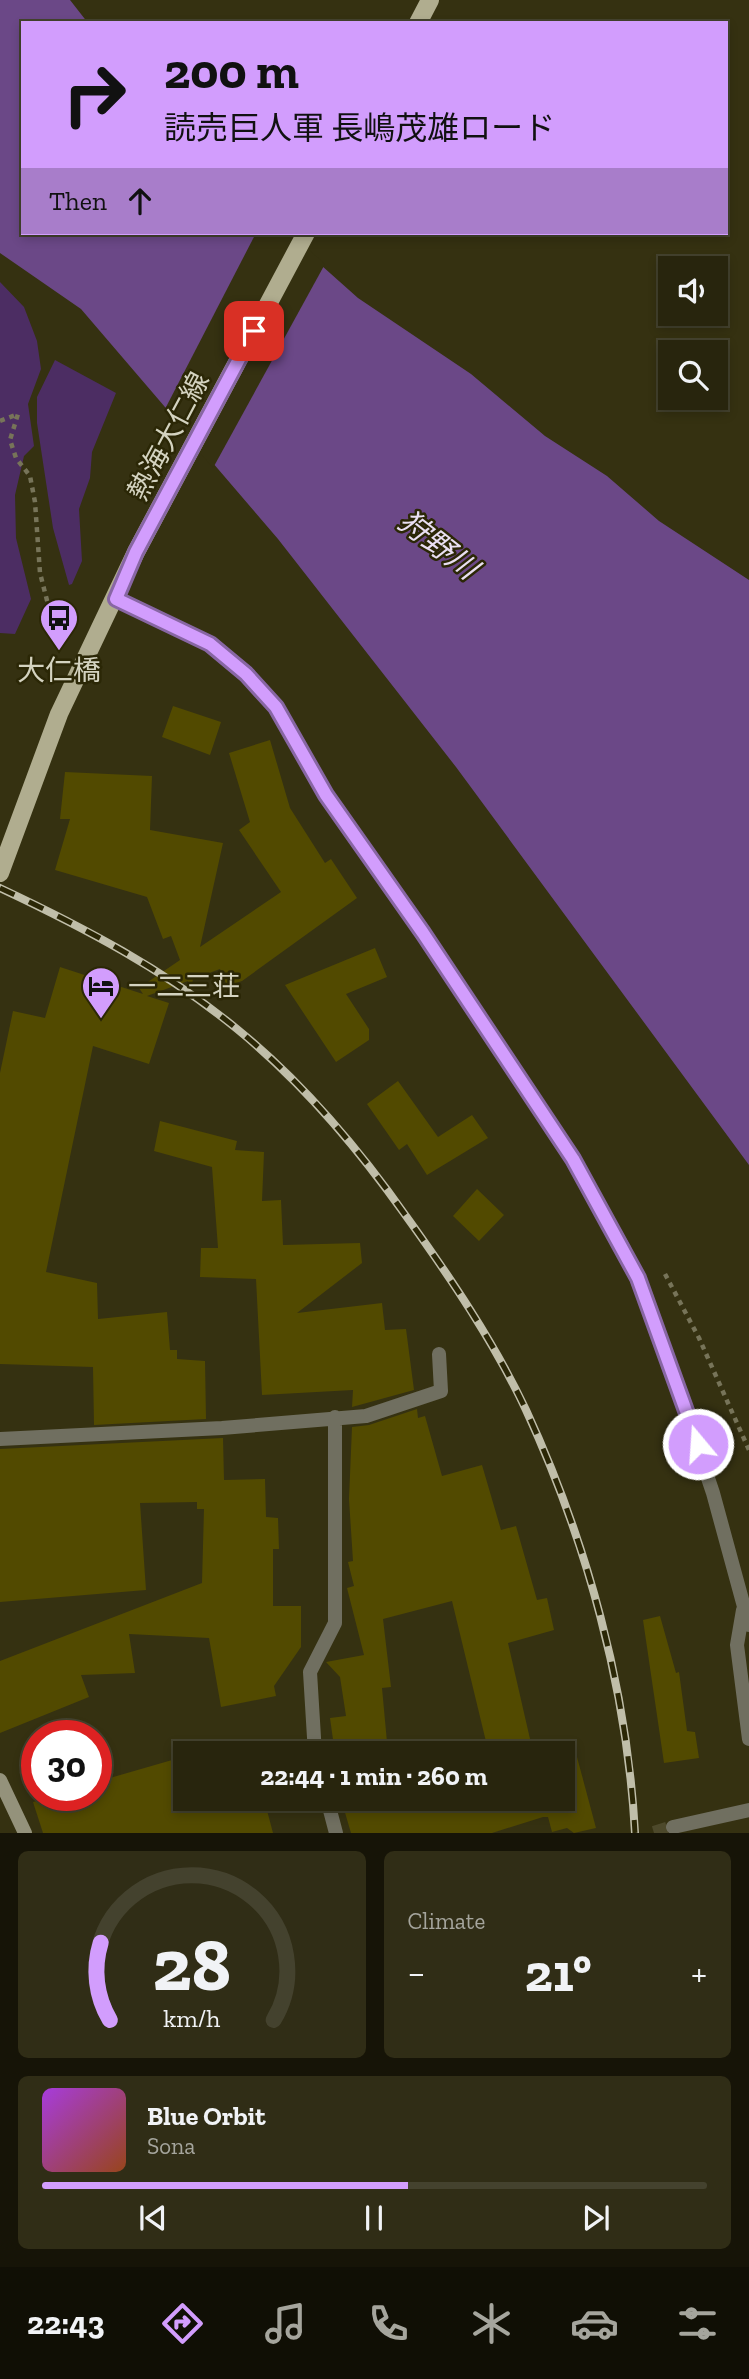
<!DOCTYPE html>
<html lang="en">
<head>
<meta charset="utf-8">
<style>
  :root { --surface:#28250d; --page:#302d16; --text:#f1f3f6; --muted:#a5a59d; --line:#44422e; --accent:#d29dfd }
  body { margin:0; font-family:"Zilla Slab","Noto Sans JP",serif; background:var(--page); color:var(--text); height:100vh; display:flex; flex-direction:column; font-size:26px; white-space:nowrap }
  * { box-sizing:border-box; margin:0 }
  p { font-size:23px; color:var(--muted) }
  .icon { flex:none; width:38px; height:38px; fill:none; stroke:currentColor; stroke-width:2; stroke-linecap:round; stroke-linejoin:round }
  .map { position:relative; height:1833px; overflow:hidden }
  .side { display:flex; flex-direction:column; gap:18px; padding:18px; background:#161407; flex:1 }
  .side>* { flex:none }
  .hud { position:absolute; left:21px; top:21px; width:707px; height:214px; border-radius:0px; box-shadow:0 4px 10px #0003,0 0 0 2px var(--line); background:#d29dfd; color:#111; overflow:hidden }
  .controls { position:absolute; left:658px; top:256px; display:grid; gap:14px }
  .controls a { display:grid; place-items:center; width:70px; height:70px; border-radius:0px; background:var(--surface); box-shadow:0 4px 10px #0003,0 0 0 2px var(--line); font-size:35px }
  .speed { position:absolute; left:21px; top:1720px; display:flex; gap:14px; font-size:35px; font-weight:700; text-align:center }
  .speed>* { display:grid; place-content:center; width:91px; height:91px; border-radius:50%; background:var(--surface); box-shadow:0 4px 10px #0003,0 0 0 2px var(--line); line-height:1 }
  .speed .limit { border:10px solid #d22; background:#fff; color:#111 }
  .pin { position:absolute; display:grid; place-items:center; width:60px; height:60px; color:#fff; margin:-30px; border-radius:14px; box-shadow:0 4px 10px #0006 }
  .me { position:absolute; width:77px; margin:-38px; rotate:342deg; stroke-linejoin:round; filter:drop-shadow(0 0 5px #0008) }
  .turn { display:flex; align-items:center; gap:24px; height:147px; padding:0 28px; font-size:32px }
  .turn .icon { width:91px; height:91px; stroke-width:2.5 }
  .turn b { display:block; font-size:49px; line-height:60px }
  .then { display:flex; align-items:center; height:66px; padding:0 28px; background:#0003; gap:14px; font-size:26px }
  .big { font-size:52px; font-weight:700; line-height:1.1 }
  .side .card { flex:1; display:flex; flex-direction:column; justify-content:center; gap:10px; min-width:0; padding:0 24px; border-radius:10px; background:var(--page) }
  .side .dial { align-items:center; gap:0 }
  .dial svg { height:182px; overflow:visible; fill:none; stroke:var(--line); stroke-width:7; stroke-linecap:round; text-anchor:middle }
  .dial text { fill:var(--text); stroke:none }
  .song { display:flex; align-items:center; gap:21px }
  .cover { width:84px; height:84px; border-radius:10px; background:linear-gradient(135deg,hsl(280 70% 55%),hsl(20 70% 35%)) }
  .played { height:7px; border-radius:4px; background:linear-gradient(90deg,var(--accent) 55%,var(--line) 55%) }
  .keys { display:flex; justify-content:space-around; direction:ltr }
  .heat { display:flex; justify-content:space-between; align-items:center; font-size:38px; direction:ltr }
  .side .tiles { flex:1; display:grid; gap:18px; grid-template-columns:1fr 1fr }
  .card:last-child { grid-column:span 2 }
  .trip { position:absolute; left:173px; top:1741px; width:402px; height:70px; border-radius:0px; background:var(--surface); box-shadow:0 4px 10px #0003,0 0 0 2px var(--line); font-weight:700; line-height:70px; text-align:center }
  .tab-bar { display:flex; height:112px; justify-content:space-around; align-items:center; background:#100f05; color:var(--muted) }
  .tab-bar .icon { width:49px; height:49px }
  .tab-bar .current { color:var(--accent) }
  .tab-bar b { font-size:32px; color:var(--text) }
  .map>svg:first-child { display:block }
</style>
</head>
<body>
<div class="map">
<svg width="749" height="1833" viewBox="0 0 749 1833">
  <rect width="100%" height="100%" fill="#353111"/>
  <!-- green -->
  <path fill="#4c2d63" d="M0,282L24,307L37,341L41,369L28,404L34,446L24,456L15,495L16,538L31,599L15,634L0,633Z
    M55,360L116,393L92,452L90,478L79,509L82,561L72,584L69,585L53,528L37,423V397Z"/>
  <!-- water -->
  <path fill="#6b4887" d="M0,0H70L88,23H23V233H285L358,298L471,374L545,436L607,476L659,521L749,580V1165L456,767L278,539L81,309L0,253Z"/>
  <!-- pier -->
  <path fill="#353111" d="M256,233H290L325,264L213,468L164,411Z"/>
  <!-- building -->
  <path fill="#524a00" d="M173,706L221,722L210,755L162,737Z
    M270,740L290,808L325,863L331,859L357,898L242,981L227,986L220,969L193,979L191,990L188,981L147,996L169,1003L149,1064L93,1046L46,1272L97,1283L98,1319L167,1312L170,1350H177V1359L205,1361L206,1419L94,1425L93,1367L0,1364V1073L13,1011L45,1018L60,967L143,994L139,988L180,960L171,936L163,939L147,897L55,870L70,819H60L65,772L152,776L150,830L223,843L200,947L281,892L239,830L250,822L229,753Z
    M375,948L387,977L346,994L369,1029V1040L336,1062L285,985Z
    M398,1081L438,1137L472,1115L488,1138L427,1175L407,1144L399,1150L367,1104Z
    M160,1121L237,1141L235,1150L264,1152L262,1201L281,1200L283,1245L360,1243L362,1263L297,1313L382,1303L385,1330L406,1329L414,1390L352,1407L353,1390L262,1395L256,1279L200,1277L201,1248H218L212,1167L154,1151Z
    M477,1189L504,1215L479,1241L453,1216Z
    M417,1409L418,1418L425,1416L442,1476L482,1465L501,1530L516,1526L537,1600L547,1598L554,1630L508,1643L533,1752L573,1742L596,1828L574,1833L567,1828L552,1832L548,1817H543L492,1833H351L341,1799H564V1754H489L452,1601L383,1619L391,1687L382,1688L388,1753L422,1747L423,1754H335L330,1718L346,1716L340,1677L326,1662L364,1655L347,1588L354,1586L348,1562L353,1561L349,1499L352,1427L369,1425Z
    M223,1438L224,1480L265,1479L266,1517L278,1518L279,1549H273V1606H301V1647L274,1686L276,1696L221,1707L209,1638L129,1634L135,1673L81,1675L89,1697L0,1733V1661L202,1583L204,1509H197V1502L140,1503L146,1590L0,1602V1449Z
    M660,1616L676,1673L679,1672L687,1731L695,1732L699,1758L664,1763L643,1620Z
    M186,1756V1799H264L273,1833H43L33,1802L54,1796H96V1782Z"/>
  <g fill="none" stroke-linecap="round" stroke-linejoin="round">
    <!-- street-tunnel -->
    <path stroke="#4d492b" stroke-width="14" stroke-dasharray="14 7" stroke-linecap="butt" d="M654,1833L673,1827"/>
    <!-- path -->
    <path stroke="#777459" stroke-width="4.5" stroke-dasharray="5 5" stroke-linecap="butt" d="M0,421L18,414L10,440L16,458L30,476L35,502L40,573L52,620
      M665,1274L699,1338L749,1450"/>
    <!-- street -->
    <path stroke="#706f60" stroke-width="14" d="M116,599L210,644L245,674L276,707L326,795L423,933L573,1159L624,1249L657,1327L713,1493L749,1625
      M0,1439L222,1428L366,1416L441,1391L439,1354
      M743,1610L737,1645L749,1739
      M315,1754L310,1672L335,1623V1417
      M327,1799L336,1833
      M673,1827L749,1810"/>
    <!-- secondary -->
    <path stroke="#94927b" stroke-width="14" d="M0,1780L25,1833"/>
    <!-- primary -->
    <path stroke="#b0ad8f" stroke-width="18" d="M418,23L430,0
      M0,873L59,714L136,552L306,233"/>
    <defs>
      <path id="rail" d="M0,888C83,927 165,970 237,1029C302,1082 358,1148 406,1216C450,1277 494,1342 526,1410C587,1542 627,1688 635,1833"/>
    </defs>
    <!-- rail casing -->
    <use href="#rail" stroke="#c0bea9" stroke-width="8"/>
    <!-- rail -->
    <use href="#rail" stroke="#2b2706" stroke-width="5" stroke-dasharray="16" stroke-linecap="butt"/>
  </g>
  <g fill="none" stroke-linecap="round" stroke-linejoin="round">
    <defs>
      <path id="route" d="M254,331L136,552L116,599L210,644L246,674L276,707L326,795L423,933L573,1159L638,1278L698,1444"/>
    </defs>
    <!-- route casing -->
    <use href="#route" stroke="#8866a4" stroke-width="18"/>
    <!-- route -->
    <use href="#route" stroke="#d29dfd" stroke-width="12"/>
  </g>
  <!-- icons -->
  <defs>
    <symbol id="bus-pin" viewBox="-11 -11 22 30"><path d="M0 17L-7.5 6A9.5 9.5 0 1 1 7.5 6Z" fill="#d29dfd" stroke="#2b2706"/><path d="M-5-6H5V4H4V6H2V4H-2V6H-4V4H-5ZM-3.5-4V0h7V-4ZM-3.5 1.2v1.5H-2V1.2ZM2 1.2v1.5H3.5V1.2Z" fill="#111"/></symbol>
    <symbol id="hotel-pin" viewBox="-11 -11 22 30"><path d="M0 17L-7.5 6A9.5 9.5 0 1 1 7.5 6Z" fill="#d29dfd" stroke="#2b2706"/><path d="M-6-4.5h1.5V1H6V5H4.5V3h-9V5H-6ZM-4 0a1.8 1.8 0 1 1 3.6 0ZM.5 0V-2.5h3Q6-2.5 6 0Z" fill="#111"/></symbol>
  </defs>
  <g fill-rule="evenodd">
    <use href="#bus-pin" x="37" y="596" width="44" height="60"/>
    <use href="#hotel-pin" x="79" y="964" width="44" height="60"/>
  </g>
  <g text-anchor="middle" stroke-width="5" stroke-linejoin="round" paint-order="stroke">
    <!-- street labels -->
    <g font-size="28" fill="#d4d3c0" stroke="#2b2706">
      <text transform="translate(168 436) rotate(-62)" y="10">熱海大仁線</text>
    </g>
    <!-- poi labels -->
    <g font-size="28" fill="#d4d3c0" stroke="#2b2706">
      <text x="59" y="680">大仁橋</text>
      <text x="128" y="996" text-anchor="start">一二三荘</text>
    </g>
    <!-- water labels -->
    <g font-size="30" font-style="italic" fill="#e9dff2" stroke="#2b2706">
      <text transform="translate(438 545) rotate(38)" y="10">狩野川</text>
    </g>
  </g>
</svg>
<div class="controls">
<a><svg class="icon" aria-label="sound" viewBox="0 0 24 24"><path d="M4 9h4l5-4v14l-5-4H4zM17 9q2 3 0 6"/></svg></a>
<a><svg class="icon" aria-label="search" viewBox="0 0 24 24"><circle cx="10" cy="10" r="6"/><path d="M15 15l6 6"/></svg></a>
</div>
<div class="speed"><div class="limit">30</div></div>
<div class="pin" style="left:254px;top:331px;background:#d93025"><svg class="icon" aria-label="arrive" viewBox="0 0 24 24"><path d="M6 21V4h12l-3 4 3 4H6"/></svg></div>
<svg class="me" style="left:698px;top:1444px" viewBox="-20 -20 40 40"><circle r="17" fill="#d29dfd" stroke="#fff" stroke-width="3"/><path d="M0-11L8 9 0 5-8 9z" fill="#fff"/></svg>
<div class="trip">22:44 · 1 min · 260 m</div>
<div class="hud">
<div class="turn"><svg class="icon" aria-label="right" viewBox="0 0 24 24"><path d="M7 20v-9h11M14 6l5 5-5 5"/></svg><div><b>200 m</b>読売巨人軍 長嶋茂雄ロード</div></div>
<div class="then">Then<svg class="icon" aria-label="ahead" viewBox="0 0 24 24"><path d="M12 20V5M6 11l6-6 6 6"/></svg></div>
</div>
</div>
<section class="side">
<div class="tiles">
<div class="card dial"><svg viewBox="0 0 100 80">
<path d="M14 69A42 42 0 1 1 86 69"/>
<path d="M14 69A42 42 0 0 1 10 35" stroke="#d29dfd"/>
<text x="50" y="56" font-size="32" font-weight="700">28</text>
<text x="50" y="72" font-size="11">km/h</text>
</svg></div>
<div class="card"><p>Climate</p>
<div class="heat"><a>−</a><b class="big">21°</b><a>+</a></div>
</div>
<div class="card">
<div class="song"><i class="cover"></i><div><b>Blue Orbit</b><p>Sona</p></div></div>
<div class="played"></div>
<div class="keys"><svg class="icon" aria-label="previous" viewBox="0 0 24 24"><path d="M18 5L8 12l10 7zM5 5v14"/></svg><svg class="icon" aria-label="pause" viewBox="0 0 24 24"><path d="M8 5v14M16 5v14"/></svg><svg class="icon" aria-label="next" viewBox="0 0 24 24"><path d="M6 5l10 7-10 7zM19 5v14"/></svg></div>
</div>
</div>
</section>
<nav class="tab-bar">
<b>22:43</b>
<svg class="icon current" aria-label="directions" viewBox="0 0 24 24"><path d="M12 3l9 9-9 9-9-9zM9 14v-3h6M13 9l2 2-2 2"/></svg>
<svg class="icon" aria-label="music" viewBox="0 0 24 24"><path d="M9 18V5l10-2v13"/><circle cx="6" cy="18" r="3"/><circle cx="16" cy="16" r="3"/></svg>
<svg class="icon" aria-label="phone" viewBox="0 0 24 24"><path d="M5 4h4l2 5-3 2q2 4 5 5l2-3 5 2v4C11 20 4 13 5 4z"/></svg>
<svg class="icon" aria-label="climate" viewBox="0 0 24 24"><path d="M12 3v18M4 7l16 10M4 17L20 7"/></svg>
<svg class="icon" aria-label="car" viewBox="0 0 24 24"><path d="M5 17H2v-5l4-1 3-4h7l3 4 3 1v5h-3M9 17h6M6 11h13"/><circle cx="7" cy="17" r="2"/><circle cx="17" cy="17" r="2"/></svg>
<svg class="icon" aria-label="filters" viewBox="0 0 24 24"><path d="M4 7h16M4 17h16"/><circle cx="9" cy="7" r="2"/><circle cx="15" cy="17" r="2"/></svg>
</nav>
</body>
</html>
